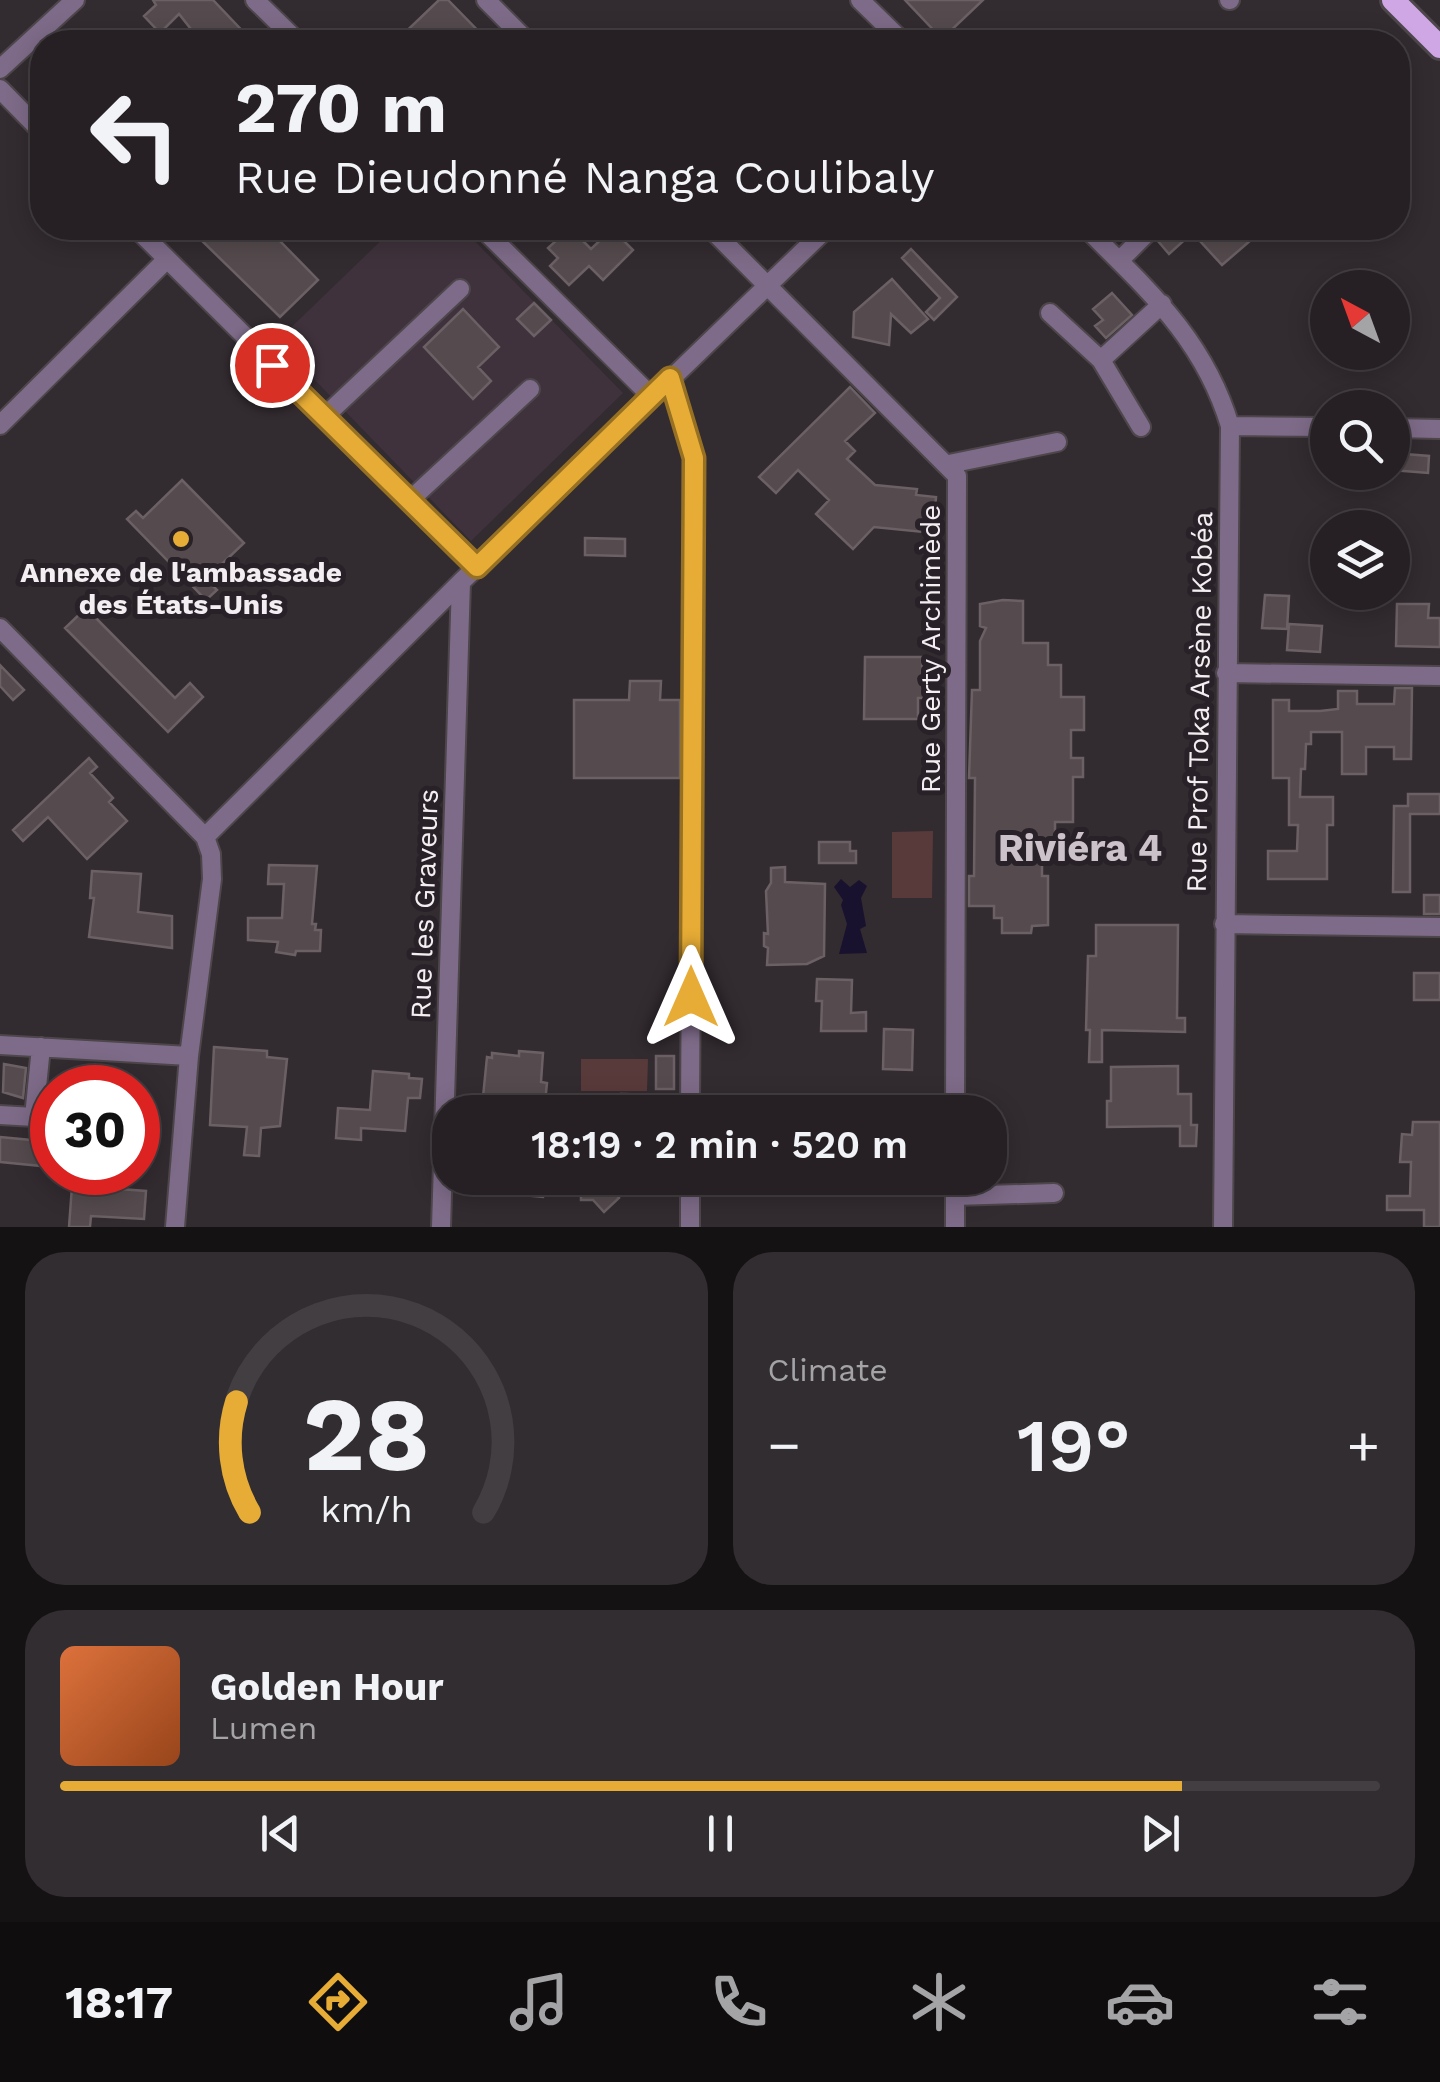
<!DOCTYPE html>
<html lang="en">
<head>
<meta charset="utf-8">
<style>
  :root { --surface:#262024; --page:#322d31; --text:#f1f3f6; --muted:#a4a3a6; --line:#423e41; --accent:#e7ac36 }
  body { margin:0; font-family:"Work Sans",sans-serif; background:var(--page); color:var(--text); height:100vh; display:flex; flex-direction:column; font-size:38px; white-space:nowrap }
  * { box-sizing:border-box; margin:0 }
  p { font-size:32px; color:var(--muted) }
  .icon { flex:none; width:55px; height:55px; fill:none; stroke:currentColor; stroke-width:2; stroke-linecap:round; stroke-linejoin:round }
  .map { position:relative; height:1227px; overflow:hidden }
  .details { display:flex; flex-direction:column; gap:25px; padding:25px; background:#151214; flex:1 }
  .details>* { flex:none }
  .top-card { position:absolute; left:30px; top:30px; width:1380px; height:210px; border-radius:40px; box-shadow:0 5px 25px #0003,0 0 0 2px var(--line); background:#262024; color:var(--text); overflow:hidden }
  .needle { width:65px; rotate:319deg }
  .buttons { position:absolute; left:1310px; top:270px; display:grid; gap:20px }
  .buttons a { display:grid; place-items:center; width:100px; height:100px; border-radius:50%; background:var(--surface); box-shadow:0 5px 25px #0003,0 0 0 2px var(--line); font-size:50px }
  .speed { position:absolute; left:30px; top:1065px; display:flex; gap:20px; font-size:50px; font-weight:700; text-align:center }
  .speed>* { display:grid; place-content:center; width:130px; height:130px; border-radius:50%; background:var(--surface); box-shadow:0 5px 25px #0003,0 0 0 2px var(--line); line-height:1 }
  .speed .limit { border:15px solid #d22; background:#fff; color:#111 }
  .pin { position:absolute; display:grid; place-items:center; width:85px; height:85px; color:#fff; margin:-42px; border:5px solid #fff; border-radius:50%; box-shadow:0 2px 10px #0007 }
  .me { position:absolute; width:110px; margin:-55px; rotate:0deg; stroke-linejoin:round; filter:drop-shadow(0 0 8px #0008) }
  .turn { display:flex; align-items:center; gap:35px; height:210px; padding:0 40px; font-size:45px }
  .turn .icon { width:130px; height:130px; stroke-width:2.5 }
  .turn b { display:block; font-size:70px; line-height:85px }
  .big { font-size:75px; font-weight:600; line-height:1.1 }
  .details .card { flex:1; display:flex; flex-direction:column; justify-content:center; gap:15px; min-width:0; padding:0 35px; border-radius:40px; background:var(--page) }
  .details .dial { align-items:center; gap:0 }
  .dial svg { height:260px; overflow:visible; fill:none; stroke:var(--line); stroke-width:7; stroke-linecap:round; text-anchor:middle }
  .dial text { fill:var(--text); stroke:none }
  .song { display:flex; align-items:center; gap:30px }
  .cover { width:120px; height:120px; border-radius:15px; background:linear-gradient(135deg,hsl(20 70% 55%),hsl(20 70% 35%)) }
  .played { height:10px; border-radius:5px; background:linear-gradient(90deg,var(--accent) 85%,var(--line) 85%) }
  .keys { display:flex; justify-content:space-around; direction:ltr }
  .heat { display:flex; justify-content:space-between; align-items:center; font-size:55px; direction:ltr }
  .details .tiles { flex:1; display:grid; gap:25px; grid-template-columns:1fr 1fr }
  .card:last-child { grid-column:span 2 }
  .trip { position:absolute; left:432px; top:1095px; width:575px; height:100px; border-radius:40px; background:var(--surface); box-shadow:0 5px 25px #0003,0 0 0 2px var(--line); font-weight:600; line-height:100px; text-align:center }
  .tab-bar { display:flex; height:160px; justify-content:space-around; align-items:center; background:#0f0d0e; color:var(--muted) }
  .tab-bar .icon { width:70px; height:70px }
  .tab-bar .active { color:var(--accent) }
  .tab-bar b { font-size:45px; color:var(--text) }
  .map>svg:first-child { display:block }
</style>
</head>
<body>
<div class="map">
<svg width="1440" height="1227" viewBox="0 0 1440 1227">
  <rect width="100%" height="100%" fill="#322b30"/>
  <!-- built -->
  <path fill="#3f323c" d="M394,228H462L623,393L471,541L277,341Z"/>
  <!-- green -->
  <path fill="#593a3b" d="M933,831L932,898H892V832Z
    M581,1059H648L647,1091H581Z"/>
  <!-- water -->
  <path fill="#19122e" d="M841,879L850,887L859,880L867,886L861,898L866,926L860,929L867,953L839,954L847,924L841,905L843,900L834,887Z"/>
  <!-- building -->
  <path fill="#554b4e" stroke="#6b6165" stroke-width="2.5" d="M153,0H213L253,42H185L194,33L179,14L160,33L144,16L156,5Z
    M439,0H448L489,42H395Z
    M905,0H983L942,39Z
    M203,228H293L280,241L318,280L280,317L196,235Z
    M570,228L591,249L612,229L633,250L603,280L589,266L569,285L550,266L558,258L548,248Z
    M1171,228H1182L1189,236L1169,254L1157,240Z
    M1188,228H1265L1222,265Z
    M911,249L957,297L934,320L926,312L940,298L902,258Z
    M892,279L928,319L911,333L891,314L889,345L853,337L854,312Z
    M1112,293L1132,315L1106,338L1095,326L1103,320L1093,309Z
    M534,303L551,320L534,336L517,319Z
    M463,309L499,347L478,367L491,381L473,399L424,347Z
    M850,387L875,413L845,441L855,451L847,459L875,485L917,489L916,495L936,497L933,533L874,527L853,549L816,514L829,500L798,470L776,493L759,477Z
    M1392,453L1429,456L1428,473L1392,470Z
    M182,480L244,543L206,579L217,590L206,600L127,519L136,511L143,518Z
    M585,538L625,539V556L585,555Z
    M1265,595L1289,596L1287,629L1262,628Z
    M1003,600L1023,601V643H1048V665H1061V697H1084V730H1071V758H1083V777H1073V822H1055V847H1042V876H1048V925L1032,926L1031,933H1002V918H994V906H969V876H974L975,778H969L972,690H980V641L986,628L980,626V604Z
    M1397,604H1429L1428,618H1440V647L1396,646Z
    M86,608L175,698L190,683L203,697L168,732L65,628Z
    M1289,624L1322,626L1320,652L1287,650Z
    M865,657H922V686H926L925,698H918V719H864Z
    M0,665L24,690L13,700L0,686Z
    M630,681H661L660,700H680V778H574V700H629Z
    M1395,688H1412L1411,759H1394V747H1366V774H1342V732H1311V744H1306L1305,769H1301L1300,797H1333V825H1327V879H1268V851H1297L1298,825H1289V778H1273V700H1289V711H1320L1338,709V691H1357V704H1394Z
    M89,758L97,767L90,773L113,798L109,802L127,821L87,859L48,817L23,841L13,830Z
    M1408,794H1440V814H1410V892H1393L1394,806H1408Z
    M819,842H850V851H856V863H819Z
    M269,865L317,866L312,924H316L315,930H321L320,951H296L295,955L276,952L278,942L248,940V918H282L284,884H268Z
    M785,867V882L825,884L824,956L807,964L767,965L768,948L764,946V933L768,934L766,891L771,883V868Z
    M92,871L141,874L138,912L172,916V948L89,937L94,898H90Z
    M1424,895H1440V914H1424Z
    M1096,925H1178L1177,1018H1185V1032L1102,1030V1062H1089L1090,1030H1086L1088,956H1096Z
    M1414,973H1440V1000H1414Z
    M817,979L852,980L851,1013L866,1012V1031H821L822,1001H816Z
    M884,1029L913,1030L912,1070L883,1069Z
    M214,1047L267,1051V1057L287,1059L280,1126L261,1128L259,1156L244,1155L247,1127L210,1125Z
    M519,1051L543,1053L541,1082L547,1083L544,1112H515V1105L495,1103V1098L483,1097L487,1057L492,1058V1053L519,1056Z
    M656,1056H674V1089H656Z
    M4,1064L26,1068L23,1098L3,1092Z
    M1178,1066V1094H1191V1125H1197L1196,1146H1180V1126L1107,1127V1101H1111V1067Z
    M373,1071L409,1074V1078L422,1079L420,1098H408L405,1131L361,1128V1140L336,1138L338,1108L370,1110Z
    M621,1094L665,1095L664,1110L621,1112Z
    M1413,1122H1440V1227H1424V1210H1387V1196H1410L1411,1162H1400L1402,1134L1412,1135Z
    M0,1137L52,1142V1167L0,1162Z
    M481,1178H545L543,1197L480,1191Z
    M581,1178H614V1192L619,1198L604,1212L593,1200H581Z
    M104,1183L121,1184L120,1189L146,1191L144,1219L91,1216L90,1227H69L72,1186L104,1188Z"/>
  <g fill="none" stroke-linecap="round" stroke-linejoin="round">
    <defs>
      <path id="minor" d="M255,0L298,42
        M486,0L528,42
        M860,0L903,42
        M1229,0H1230
        M0,69L75,0
        M0,89L42,132
        M136,228L477,567
        M482,228L652,397
        M710,228L957,476L955,1112
        M1086,228C1148,290 1204,339 1230,426L1223,1227
        M1119,261L1152,228
        M1050,313L1101,360L1141,427
        M1101,360L1162,304
        M670,378L694,458L690,1112
        M324,417L460,289
        M0,425L167,259
        M1230,426L1328,427
        M1392,428L1440,429
        M949,464L1057,442
        M409,501L530,389
        M0,628L205,837L211,854L212,879L189,1056L175,1227
        M1226,673L1440,676
        M205,837L461,582L827,228
        M1224,924L1440,927
        M0,1045L189,1056
        M0,1115L34,1117L41,1047
        M955,1196L1054,1193
        M441,1227L461,582
        M690,1227V1178
        M955,1227V1178"/>
      <path id="major" d="M1393,0L1440,47"/>
    </defs>
    <!-- minor casing -->
    <use href="#minor" stroke="#4d464b" stroke-width="22"/>
    <!-- major casing -->
    <use href="#major" stroke="#4d464b" stroke-width="28"/>
    <!-- minor -->
    <use href="#minor" stroke="#7e6b89" stroke-width="18"/>
    <!-- major -->
    <use href="#major" stroke="#cfa7e5" stroke-width="22"/>
  </g>
  <g fill="none" stroke-linecap="round" stroke-linejoin="round">
    <defs>
      <path id="route" d="M272,365L477,567L670,378L694,458L691,997"/>
    </defs>
    <!-- route casing -->
    <use href="#route" stroke="#967023" stroke-width="25"/>
    <!-- route -->
    <use href="#route" stroke="#e7ac36" stroke-width="18"/>
  </g>
  <!-- markers -->
  <circle fill="#e7ac36" stroke="#282127" stroke-width="4" cx="181" cy="539" r="10"/>
  <g text-anchor="middle" stroke-width="10" stroke-linejoin="round" paint-order="stroke">
    <!-- poi labels -->
    <g font-size="28" font-weight="bold" fill="#f3eef1" stroke="#282127">
      <text x="181" y="582">Annexe de l'ambassade<tspan x="181" dy="32">des États-Unis</tspan></text>
    </g>
    <!-- street labels -->
    <g font-size="28" fill="#f3eef1" stroke="#282127">
      <text transform="translate(930 649) rotate(-90)" y="10">Rue Gerty Archimède</text>
      <text transform="translate(1199 702) rotate(-89)" y="10">Rue Prof Toka Arsène Kobéa</text>
      <text transform="translate(424 904) rotate(-88)" y="10">Rue les Graveurs</text>
    </g>
    <!-- district labels -->
    <g font-size="38" font-weight="bold" fill="#ccc2c9" stroke="#282127">
      <text x="1080" y="861">Riviéra 4</text>
    </g>
  </g>
</svg>
<div class="buttons">
<a><svg class="needle" viewBox="-14 -14 28 28"><path d="M0-13l5 13h-10z" fill="#e53935"/><path d="M0 13l5-13h-10z" fill="#a4a3a6"/></svg></a>
<a><svg class="icon" aria-label="search" viewBox="0 0 24 24"><circle cx="10" cy="10" r="6"/><path d="M15 15l6 6"/></svg></a>
<a><svg class="icon" aria-label="layers" viewBox="0 0 24 24"><path d="M12 4l9 5-9 5-9-5zM3 14l9 5 9-5"/></svg></a>
</div>
<div class="speed"><div class="limit">30</div></div>
<div class="pin" style="left:272px;top:365px;background:#d93025"><svg class="icon" aria-label="arrive" viewBox="0 0 24 24"><path d="M6 21V4h12l-3 4 3 4H6"/></svg></div>
<svg class="me" style="left:691px;top:997px" viewBox="-20 -20 40 40"><path d="M0-17L14 15 0 8-14 15z" fill="#e7ac36" stroke="#fff" stroke-width="4"/></svg>
<div class="trip">18:19 · 2 min · 520 m</div>
<div class="top-card">
<div class="turn"><svg class="icon" aria-label="left" viewBox="0 0 24 24"><path d="M17 20v-9H6M10 6l-5 5 5 5"/></svg><div><b>270 m</b>Rue Dieudonné Nanga Coulibaly</div></div>
</div>
</div>
<section class="details">
<div class="tiles">
<div class="card dial"><svg viewBox="0 0 100 80">
<path d="M14 69A42 42 0 1 1 86 69"/>
<path d="M14 69A42 42 0 0 1 10 35" stroke="#e7ac36"/>
<text x="50" y="56" font-size="32" font-weight="700">28</text>
<text x="50" y="72" font-size="11">km/h</text>
</svg></div>
<div class="card"><p>Climate</p>
<div class="heat"><a>−</a><b class="big">19°</b><a>+</a></div>
</div>
<div class="card">
<div class="song"><i class="cover"></i><div><b>Golden Hour</b><p>Lumen</p></div></div>
<div class="played"></div>
<div class="keys"><svg class="icon" aria-label="previous" viewBox="0 0 24 24"><path d="M18 5L8 12l10 7zM5 5v14"/></svg><svg class="icon" aria-label="pause" viewBox="0 0 24 24"><path d="M8 5v14M16 5v14"/></svg><svg class="icon" aria-label="next" viewBox="0 0 24 24"><path d="M6 5l10 7-10 7zM19 5v14"/></svg></div>
</div>
</div>
</section>
<nav class="tab-bar">
<b>18:17</b>
<svg class="icon active" aria-label="directions" viewBox="0 0 24 24"><path d="M12 3l9 9-9 9-9-9zM9 14v-3h6M13 9l2 2-2 2"/></svg>
<svg class="icon" aria-label="music" viewBox="0 0 24 24"><path d="M9 18V5l10-2v13"/><circle cx="6" cy="18" r="3"/><circle cx="16" cy="16" r="3"/></svg>
<svg class="icon" aria-label="phone" viewBox="0 0 24 24"><path d="M5 4h4l2 5-3 2q2 4 5 5l2-3 5 2v4C11 20 4 13 5 4z"/></svg>
<svg class="icon" aria-label="climate" viewBox="0 0 24 24"><path d="M12 3v18M4 7l16 10M4 17L20 7"/></svg>
<svg class="icon" aria-label="car" viewBox="0 0 24 24"><path d="M5 17H2v-5l4-1 3-4h7l3 4 3 1v5h-3M9 17h6M6 11h13"/><circle cx="7" cy="17" r="2"/><circle cx="17" cy="17" r="2"/></svg>
<svg class="icon" aria-label="filters" viewBox="0 0 24 24"><path d="M4 7h16M4 17h16"/><circle cx="9" cy="7" r="2"/><circle cx="15" cy="17" r="2"/></svg>
</nav>
</body>
</html>
